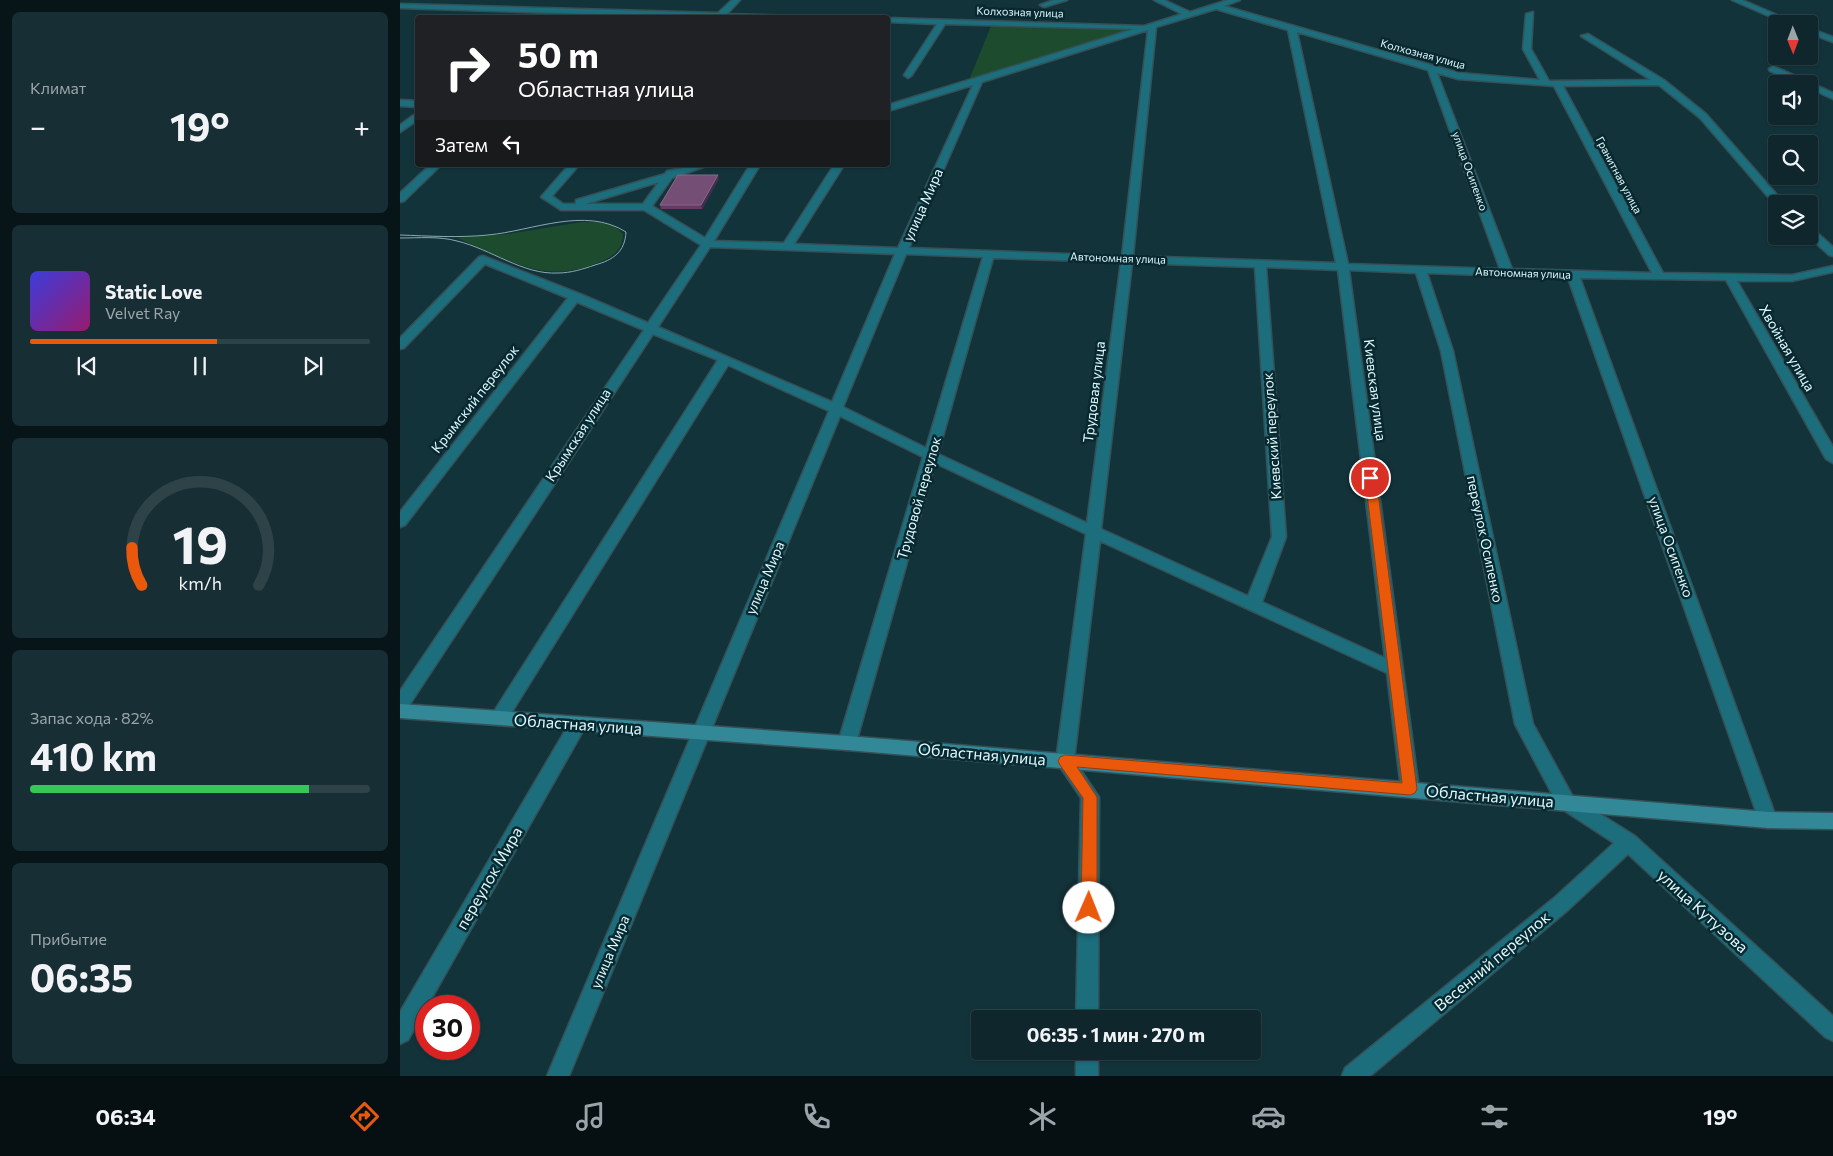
<!DOCTYPE html>
<html lang="ru">
<head>
<meta charset="utf-8">
<style>
  :root { --surface:#0e262c; --page:#172e34; --text:#f1f3f6; --muted:#9ba5a9; --line:#2e4348; --accent:#ea580c }
  body { margin:0; font-family:Commissioner,sans-serif; background:var(--page); color:var(--text); height:100vh; display:flex; flex-direction:column; font-size:19px; white-space:nowrap }
  * { box-sizing:border-box; margin:0 }
  p { font-size:16px; color:var(--muted) }
  .icon { flex:none; width:28px; height:28px; fill:none; stroke:currentColor; stroke-width:2; stroke-linecap:round; stroke-linejoin:round }
  .map { position:relative; flex:1; overflow:hidden }
  .drawer { display:flex; flex-direction:column; gap:12px; padding:12px; background:#081518; width:400px }
  .drawer>* { flex:none }
  .hud { position:absolute; left:15px; top:15px; width:475px; height:152px; border-radius:5px; box-shadow:0 1px 4px #0004,0 0 0 1px var(--line); background:#202124; color:#fff; overflow:hidden }
  .needle { width:32px; rotate:179deg }
  .tools { position:absolute; left:1368px; top:15px; display:grid; gap:10px }
  .tools a { display:grid; place-items:center; width:50px; height:50px; border-radius:5px; background:var(--surface); box-shadow:0 1px 4px #0004,0 0 0 1px var(--line); font-size:25px }
  .speed { position:absolute; left:15px; top:995px; display:flex; gap:10px; font-size:25px; font-weight:700; text-align:center }
  .speed>* { display:grid; place-content:center; width:65px; height:65px; border-radius:50%; background:var(--surface); box-shadow:0 1px 4px #0004,0 0 0 1px var(--line); line-height:1 }
  .speed .limit { border:8px solid #d22; background:#fff; color:#111 }
  .pin { position:absolute; display:grid; place-items:center; width:42px; height:42px; color:#fff; margin:-21px; border:2px solid #fff; border-radius:50%; box-shadow:0 1px 5px #0007 }
  .me { position:absolute; width:55px; margin:-28px; rotate:1deg; stroke-linejoin:round; filter:drop-shadow(0 0 4px #0008) }
  .turn { display:flex; align-items:center; gap:18px; height:105px; padding:0 20px; font-size:22px }
  .turn .icon { width:65px; height:65px; stroke-width:2.5 }
  .turn b { display:block; font-size:35px; line-height:42px }
  .then { display:flex; align-items:center; height:48px; padding:0 20px; background:#0003; gap:10px; font-size:19px }
  .big { font-size:38px; font-weight:700; line-height:1.1 }
  .drawer .widget { flex:1; display:flex; flex-direction:column; justify-content:center; gap:8px; min-width:0; padding:0 18px; border-radius:8px; background:var(--page) }
  .drawer .dial { align-items:center; gap:0 }
  .dial svg { height:130px; overflow:visible; fill:none; stroke:var(--line); stroke-width:7; stroke-linecap:round; text-anchor:middle }
  .dial text { fill:var(--text); stroke:none }
  .song { display:flex; align-items:center; gap:15px }
  .cover { width:60px; height:60px; border-radius:8px; background:linear-gradient(135deg,hsl(240 70% 55%),hsl(320 70% 35%)) }
  .played { height:5px; border-radius:2px; background:linear-gradient(90deg,var(--accent) 55%,var(--line) 55%) }
  .keys { display:flex; justify-content:space-around; direction:ltr }
  .heat { display:flex; justify-content:space-between; align-items:center; font-size:28px; direction:ltr }
  .charge { height:8px; border-radius:4px; background:linear-gradient(90deg,#34c759 82%,var(--line) 0) }
  .trip { position:absolute; left:571px; top:1010px; width:290px; height:50px; border-radius:5px; background:var(--surface); box-shadow:0 1px 4px #0004,0 0 0 1px var(--line); font-weight:700; line-height:50px; text-align:center }
  .menu { display:flex; height:80px; justify-content:space-around; align-items:center; background:#060f12; color:var(--muted) }
  .menu .icon { width:35px; height:35px }
  .menu .selected { color:var(--accent) }
  .menu b { font-size:22px; color:var(--text) }
  main { display:flex; flex:1; min-height:0 }
  .map>svg:first-child { display:block }
</style>
</head>
<body>
<main>
<section class="drawer">
<div class="widget"><p>Климат</p>
<div class="heat"><a>−</a><b class="big">19°</b><a>+</a></div>
</div>
<div class="widget">
<div class="song"><i class="cover"></i><div><b>Static Love</b><p>Velvet Ray</p></div></div>
<div class="played"></div>
<div class="keys"><svg class="icon" aria-label="previous" viewBox="0 0 24 24"><path d="M18 5L8 12l10 7zM5 5v14"/></svg><svg class="icon" aria-label="pause" viewBox="0 0 24 24"><path d="M8 5v14M16 5v14"/></svg><svg class="icon" aria-label="next" viewBox="0 0 24 24"><path d="M6 5l10 7-10 7zM19 5v14"/></svg></div>
</div>
<div class="widget dial"><svg viewBox="0 0 100 80">
<path d="M14 69A42 42 0 1 1 86 69"/>
<path d="M14 69A42 42 0 0 1 8 46" stroke="#ea580c"/>
<text x="50" y="56" font-size="32" font-weight="700">19</text>
<text x="50" y="72" font-size="11">km/h</text>
</svg></div>
<div class="widget"><p>Запас хода · 82%</p><b class="big">410 km</b><div class="charge"></div></div>
<div class="widget"><p>Прибытие</p><b class="big">06:35</b></div>
</section>
<div class="map">
<svg width="1433" height="1076" viewBox="0 0 1433 1076">
  <rect width="100%" height="100%" fill="#13333a"/>
  <!-- green -->
  <path fill="#1c4c2d" d="M591,26L731,29L569,80Z
    M182,222C197,222 212,221 223,234C223,249 213,257 200,262C143,286 110,260 57,238L108,234Z"/>
  <g fill="none" stroke-linecap="round" stroke-linejoin="round">
    <defs>
      <path id="street" d="M332,0H340L327,14L399,16L402,18H306L0,8V4L318,13Z
        M654,0H667L644,7L640,5Z
        M754,0H764L790,12L828,0H840L824,6L1059,73L1140,80L1123,49L1126,14L1133,12L1131,49L1149,81L1251,80L1181,36L1188,34L1264,80L1306,114L1385,204H1376V206L1300,118L1259,85L1163,86L1263,273L1392,275L1433,266V272L1392,281H1337L1433,447V463L1426,459L1326,280L1180,278L1377,820L1375,826L1368,828L1361,826L1359,820L1168,278L1027,273L1053,351L1133,724L1173,797L1235,836L1433,1016V1041L1425,1037L1228,854L1168,910L970,1076H942L945,1068L1154,898L1214,843L1159,807L1115,724L1041,351L1016,273L949,270L1019,789L1017,794L1010,797L1003,794L1001,789L987,673L700,541L674,760L699,797L698,1019H676L681,798L656,761L686,534L535,463L456,743L453,748L447,750L441,748L438,743L523,457L440,416L169,1076H147L429,411L328,365L105,723L99,725L93,723L90,718L93,713L318,360L253,334L6,710L0,712V691L244,330L177,302L5,525L0,527V512L168,298L85,264L4,348L0,349V338L79,257L83,256L180,294L248,323L301,245L244,210H161L141,197L169,165H179L152,196L163,204H176V200L265,174L267,171C280,169 294,165 309,165L272,178L252,206L305,238L350,165H360L314,241L384,243L434,165H444L394,244L498,248L573,85L488,111V105L734,29L545,24L512,75L508,78L504,75L537,24L488,22V18L744,26L782,14ZM816,9L888,30L936,263L733,256L756,27ZM748,30L722,256L509,248L582,82ZM897,32L1028,70L1100,269L948,264ZM1037,73L1058,79L1154,86L1252,273L1112,269ZM259,182L243,204H185ZM310,247L495,254L432,402L258,327ZM506,254L583,257L526,448L443,407ZM593,258L721,262L687,523L538,454ZM732,263L855,267L872,537L848,596L701,529ZM866,267L938,270L985,658L862,602L886,537Z
        M1332,0H1342L1398,24H1387Z
        M1409,28L1433,37V42L1409,33Z
        M1373,66L1433,93V99L1409,88V84H1398L1370,71L1369,69Z
        M0,100L18,101V107L0,106Z
        M18,112V120L0,132V125Z
        M30,165H41L4,201L0,202V193Z
        M1409,228L1413,229L1433,247V256L1429,255L1408,236Z
        M178,717L184,719L187,724L184,729L8,1040L0,1044V1012L172,719Z
        M676,1051H698V1076H676Z"/>
      <path id="secondary" d="M0,704L447,736L1368,812L1433,813V829L1368,828L447,750L0,718Z"/>
    </defs>
    <!-- street casing -->
    <use href="#street" stroke="#355056" stroke-width="3"/>
    <!-- secondary casing -->
    <use href="#secondary" stroke="#355056" stroke-width="3"/>
    <!-- street -->
    <use href="#street" fill="#1c6e7d" fill-rule="evenodd"/>
    <!-- secondary -->
    <use href="#secondary" fill="#338898" fill-rule="evenodd"/>
    <!-- tram -->
    <path stroke="#8aa7ae" stroke-width="1" d="M0,235C29,236 59,238 88,235C132,231 185,206 226,232C225,252 213,260 195,265C183,269 171,273 158,273C123,275 91,249 57,241C39,236 19,238 0,238"/>
  </g>
  <!-- wall -->
  <path fill="#683964" d="M319,179L302,209H261L260,205Z"/>
  <!-- shaded-wall -->
  <path fill="#412e4c" d="M318,175L319,179L302,209L301,205Z"/>
  <!-- building -->
  <path fill="#744e74" stroke="#85688a" d="M278,175H318L301,205H260Z"/>
  <!-- route -->
  <path fill="#ea580c" stroke="#983908" d="M970,475L976,478L1017,789L1015,793L1010,795L677,767L697,797V908L694,913L689,915L683,913L681,908L683,798L660,765L658,761L660,757L665,755L1002,783L965,478Z"/>
  <g text-anchor="middle" stroke-width="5" stroke-linejoin="round" paint-order="stroke">
    <!-- far-street labels -->
    <g font-size="11" fill="#ddf8fe" stroke="#08292f">
      <text transform="translate(620 12) rotate(2)" y="4">Колхозная улица</text>
      <text transform="translate(1023 54) rotate(15)" y="4">Колхозная улица</text>
      <text transform="translate(1070 171) rotate(70)" y="4">улица Осипенко</text>
      <text transform="translate(1219 175) rotate(62)" y="4">Гранитная улица</text>
      <text transform="translate(718 258) rotate(2)" y="4">Автономная улица</text>
      <text transform="translate(1123 273) rotate(2)" y="4">Автономная улица</text>
    </g>
    <!-- street labels -->
    <g font-size="14" fill="#ddf8fe" stroke="#08292f">
      <text transform="translate(523 205) rotate(-66)" y="5">улица Мира</text>
      <text transform="translate(1387 348) rotate(60)" y="5">Хвойная улица</text>
      <text transform="translate(975 390) rotate(83)" y="5">Киевская улица</text>
      <text transform="translate(694 392) rotate(-83)" y="5">Трудовая улица</text>
      <text transform="translate(75 399) rotate(-52)" y="5">Крымский переулок</text>
      <text transform="translate(178 435) rotate(-57)" y="5">Крымская улица</text>
      <text transform="translate(872 436) rotate(-94)" y="5">Киевский переулок</text>
      <text transform="translate(519 498) rotate(-74)" y="5">Трудовой переулок</text>
      <text transform="translate(1085 539) rotate(78)" y="5">переулок Осипенко</text>
      <text transform="translate(1271 547) rotate(70)" y="5">улица Осипенко</text>
      <text transform="translate(365 578) rotate(-67)" y="5">улица Мира</text>
      <text transform="translate(210 952) rotate(-67)" y="5">улица Мира</text>
    </g>
    <!-- near-street labels -->
    <g font-size="16" fill="#ddf8fe" stroke="#08292f">
      <text transform="translate(178 724) rotate(4)" y="6">Областная улица</text>
      <text transform="translate(582 754) rotate(5)" y="6">Областная улица</text>
      <text transform="translate(1090 796) rotate(5)" y="6">Областная улица</text>
      <text transform="translate(89 878) rotate(-60)" y="6">переулок Мира</text>
      <text transform="translate(1303 911) rotate(42)" y="6">улица Кутузова</text>
      <text transform="translate(1092 961) rotate(-40)" y="6">Весенний переулок</text>
    </g>
  </g>
</svg>
<div class="tools">
<a><svg class="needle" viewBox="-14 -14 28 28"><path d="M0-13l5 13h-10z" fill="#e53935"/><path d="M0 13l5-13h-10z" fill="#9ba5a9"/></svg></a>
<a><svg class="icon" aria-label="sound" viewBox="0 0 24 24"><path d="M4 9h4l5-4v14l-5-4H4zM17 9q2 3 0 6"/></svg></a>
<a><svg class="icon" aria-label="search" viewBox="0 0 24 24"><circle cx="10" cy="10" r="6"/><path d="M15 15l6 6"/></svg></a>
<a><svg class="icon" aria-label="layers" viewBox="0 0 24 24"><path d="M12 4l9 5-9 5-9-5zM3 14l9 5 9-5"/></svg></a>
</div>
<div class="speed"><div class="limit">30</div></div>
<div class="pin" style="left:970px;top:478px;background:#d93025"><svg class="icon" aria-label="arrive" viewBox="0 0 24 24"><path d="M6 21V4h12l-3 4 3 4H6"/></svg></div>
<svg class="me" style="left:689px;top:908px" viewBox="-20 -20 40 40"><circle r="19" fill="#fff"/><path d="M0-13L10 11 0 6-10 11z" fill="#ea580c"/></svg>
<div class="trip">06:35 · 1 мин · 270 m</div>
<div class="hud">
<div class="turn"><svg class="icon" aria-label="right" viewBox="0 0 24 24"><path d="M7 20v-9h11M14 6l5 5-5 5"/></svg><div><b>50 m</b>Областная улица</div></div>
<div class="then">Затем<svg class="icon" aria-label="left" viewBox="0 0 24 24"><path d="M17 20v-9H6M10 6l-5 5 5 5"/></svg></div>
</div>
</div>
</main>
<nav class="menu">
<b>06:34</b>
<svg class="icon selected" aria-label="directions" viewBox="0 0 24 24"><path d="M12 3l9 9-9 9-9-9zM9 14v-3h6M13 9l2 2-2 2"/></svg>
<svg class="icon" aria-label="music" viewBox="0 0 24 24"><path d="M9 18V5l10-2v13"/><circle cx="6" cy="18" r="3"/><circle cx="16" cy="16" r="3"/></svg>
<svg class="icon" aria-label="phone" viewBox="0 0 24 24"><path d="M5 4h4l2 5-3 2q2 4 5 5l2-3 5 2v4C11 20 4 13 5 4z"/></svg>
<svg class="icon" aria-label="climate" viewBox="0 0 24 24"><path d="M12 3v18M4 7l16 10M4 17L20 7"/></svg>
<svg class="icon" aria-label="car" viewBox="0 0 24 24"><path d="M5 17H2v-5l4-1 3-4h7l3 4 3 1v5h-3M9 17h6M6 11h13"/><circle cx="7" cy="17" r="2"/><circle cx="17" cy="17" r="2"/></svg>
<svg class="icon" aria-label="filters" viewBox="0 0 24 24"><path d="M4 7h16M4 17h16"/><circle cx="9" cy="7" r="2"/><circle cx="15" cy="17" r="2"/></svg>
<b>19°</b>
</nav>
</body>
</html>
